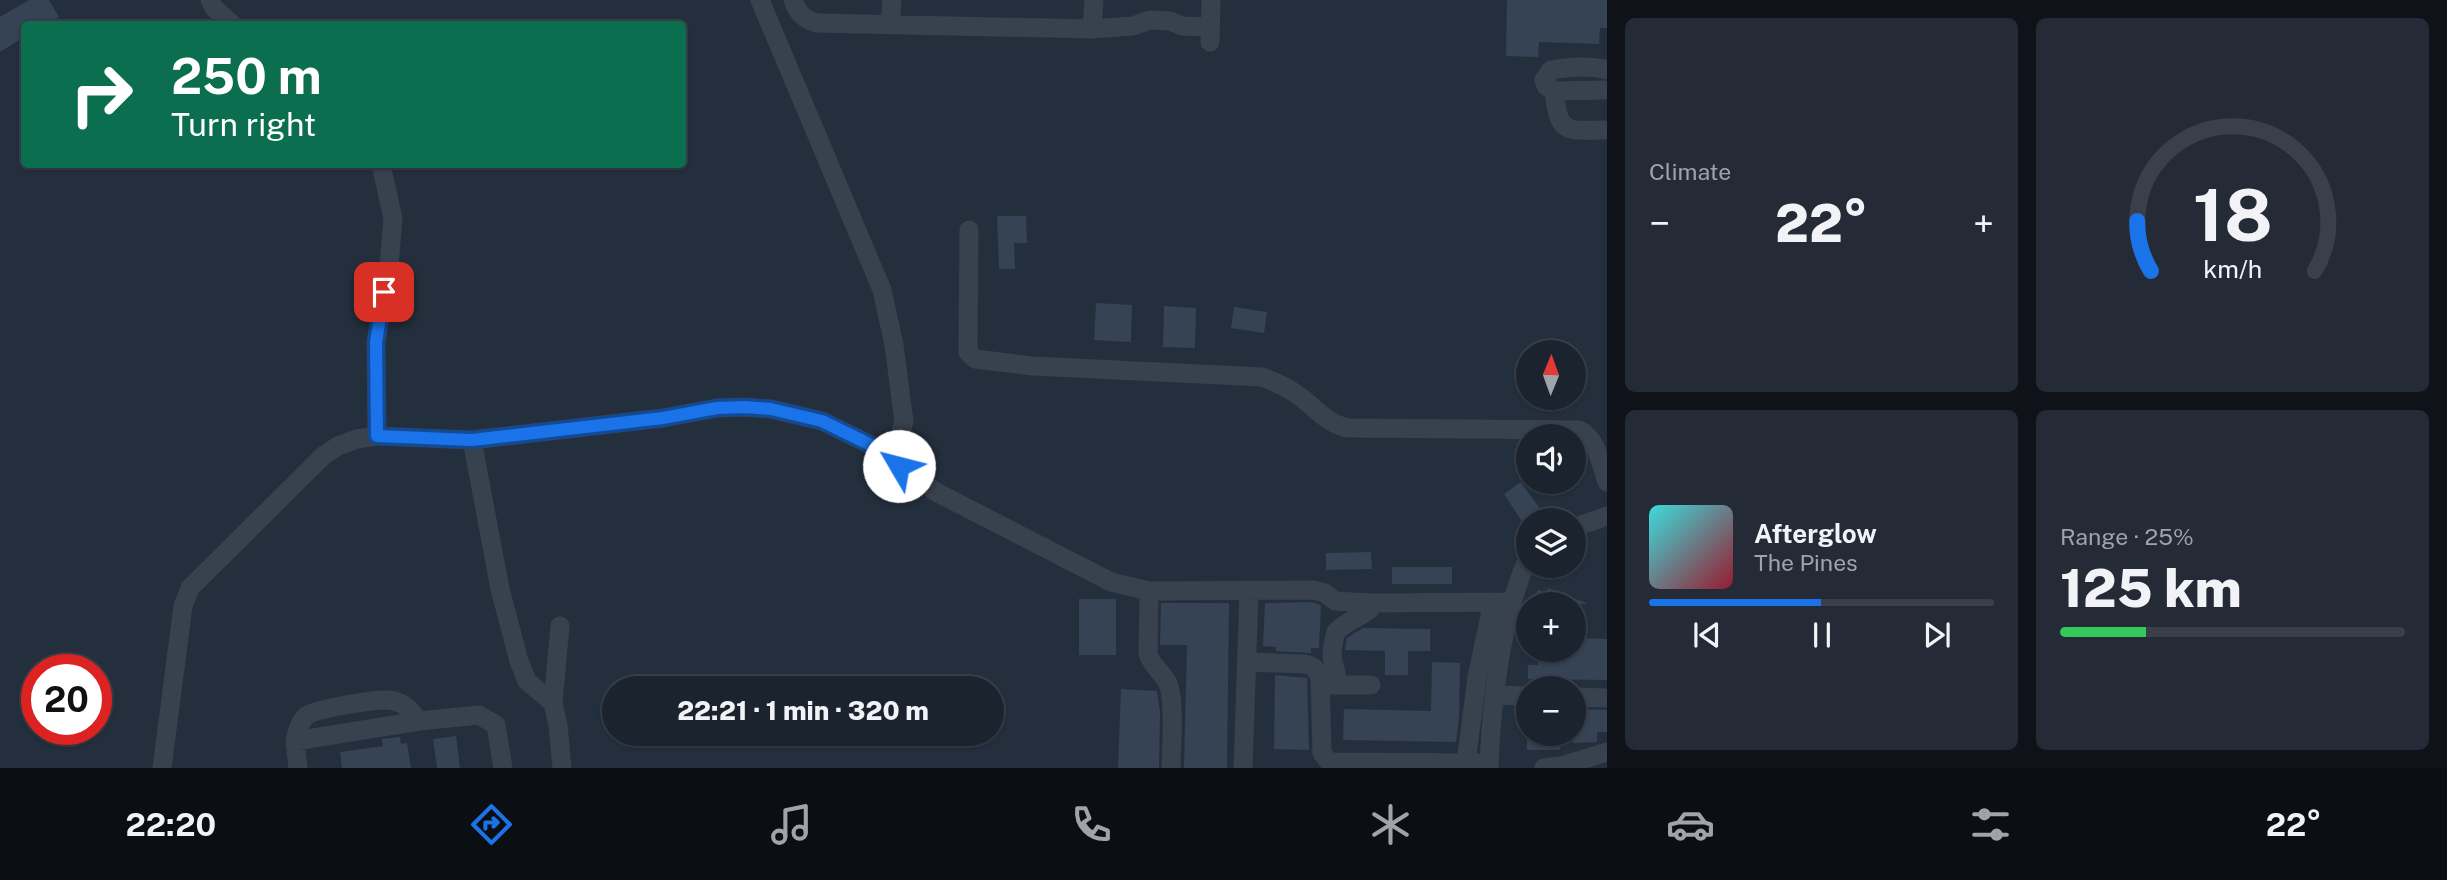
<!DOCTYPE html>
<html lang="en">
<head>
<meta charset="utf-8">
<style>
  :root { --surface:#1b232e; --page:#242b36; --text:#f1f3f6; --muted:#a0a4aa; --line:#39404a; --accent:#1a73e8 }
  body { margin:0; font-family:"Public Sans",sans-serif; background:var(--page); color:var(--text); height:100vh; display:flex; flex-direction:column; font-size:26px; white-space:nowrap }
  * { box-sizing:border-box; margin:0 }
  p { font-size:23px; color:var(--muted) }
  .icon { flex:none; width:38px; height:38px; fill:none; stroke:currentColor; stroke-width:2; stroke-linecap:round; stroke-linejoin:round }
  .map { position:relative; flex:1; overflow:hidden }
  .side { display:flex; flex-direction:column; gap:18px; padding:18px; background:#0f1319; width:840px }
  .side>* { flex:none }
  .hud { position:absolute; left:21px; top:21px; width:665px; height:147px; border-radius:7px; box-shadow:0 2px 5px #0004,0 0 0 2px var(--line); background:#0b6e4f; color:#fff; overflow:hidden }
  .needle { width:46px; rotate:1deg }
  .controls { position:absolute; left:1516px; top:340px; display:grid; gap:14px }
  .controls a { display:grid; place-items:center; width:70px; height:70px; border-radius:50%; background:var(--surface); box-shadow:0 2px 5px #0004,0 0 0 2px var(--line); font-size:35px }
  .speed { position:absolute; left:21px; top:654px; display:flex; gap:14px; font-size:35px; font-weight:700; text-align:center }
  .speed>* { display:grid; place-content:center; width:91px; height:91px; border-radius:50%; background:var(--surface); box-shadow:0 2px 5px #0004,0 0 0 2px var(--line); line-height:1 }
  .speed .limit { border:10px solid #d22; background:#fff; color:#111 }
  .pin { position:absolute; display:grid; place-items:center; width:60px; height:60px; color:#fff; margin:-30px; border-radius:14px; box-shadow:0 4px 10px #0006 }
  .me { position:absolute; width:77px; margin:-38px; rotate:307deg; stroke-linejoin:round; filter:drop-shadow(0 0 5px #0008) }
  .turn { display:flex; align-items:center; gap:24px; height:147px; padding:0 35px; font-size:32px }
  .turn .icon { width:91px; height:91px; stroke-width:2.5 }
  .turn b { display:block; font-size:49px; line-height:60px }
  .big { font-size:52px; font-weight:800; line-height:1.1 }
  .side .tile { flex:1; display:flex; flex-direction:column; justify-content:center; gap:10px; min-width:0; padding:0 24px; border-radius:10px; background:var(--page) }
  .side .dial { align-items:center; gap:0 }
  .dial svg { height:182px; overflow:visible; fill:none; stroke:var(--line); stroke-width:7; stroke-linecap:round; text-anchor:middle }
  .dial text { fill:var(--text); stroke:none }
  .song { display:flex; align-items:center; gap:21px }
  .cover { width:84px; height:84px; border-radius:10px; background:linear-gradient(135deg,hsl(180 70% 55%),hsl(350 70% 35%)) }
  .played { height:7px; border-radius:4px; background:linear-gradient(90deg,var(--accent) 50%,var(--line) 50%) }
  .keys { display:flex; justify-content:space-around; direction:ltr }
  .heat { display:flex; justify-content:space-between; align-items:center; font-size:38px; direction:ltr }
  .charge { height:10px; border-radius:5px; background:linear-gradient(90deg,#34c759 25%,var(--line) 0) }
  .side .tiles { flex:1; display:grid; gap:18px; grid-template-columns:repeat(2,1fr) }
  .trip { position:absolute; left:602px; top:676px; width:402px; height:70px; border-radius:35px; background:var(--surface); box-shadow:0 2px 5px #0004,0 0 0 2px var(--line); font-weight:800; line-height:70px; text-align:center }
  .dock { display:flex; height:112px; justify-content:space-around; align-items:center; background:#0b0e12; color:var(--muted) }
  .dock .icon { width:49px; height:49px }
  .dock .on { color:var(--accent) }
  .dock b { font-size:32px; color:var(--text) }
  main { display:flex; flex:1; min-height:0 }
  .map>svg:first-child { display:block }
</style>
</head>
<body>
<main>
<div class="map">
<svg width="1607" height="768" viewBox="0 0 1607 768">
  <rect width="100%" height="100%" fill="#242f3e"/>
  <!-- building -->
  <path fill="#364354" d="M29,0H49L59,17L47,24H24V37L0,52V17Z
    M1507,0H1607V28H1600L1599,44L1539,42L1538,57L1506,56Z
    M997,216H1026L1027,243H1014L1015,269H999Z
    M1096,303L1132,305L1131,342L1094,340Z
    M1164,306L1196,308L1195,348L1163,347Z
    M1234,307L1267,312L1264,333L1231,328Z
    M1521,482L1545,516L1539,520H1521L1504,494Z
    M1371,552L1372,569L1326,570V553Z
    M1392,567H1452V584H1392Z
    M1548,588L1586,603V604H1542L1533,601L1538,590L1546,593Z
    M1079,599H1116V655H1079Z
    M1312,602L1321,605L1319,648H1311V653L1276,651V647L1263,646L1265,603Z
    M1161,603H1229L1227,768H1184L1187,645H1160Z
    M1363,628L1430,629V651H1408V675H1385V651L1345,650L1347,638Z
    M1573,638L1607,639V680L1528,679V665H1538V649H1573Z
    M1432,662L1460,663L1459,718L1456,742L1343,740L1344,709L1431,711Z
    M1275,675L1307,678L1309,750L1274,749Z
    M1121,689L1157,691L1160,712L1159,768H1118Z
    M1573,709L1607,710V732H1597V742L1573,743Z
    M1527,733H1560V750H1527Z
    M456,736L460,768H437L433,739Z
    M400,737L401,744L407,743L411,768H342L340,752L383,746L382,739Z"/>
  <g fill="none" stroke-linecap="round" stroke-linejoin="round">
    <!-- minor -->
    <path stroke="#38414e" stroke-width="19" d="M210,0L214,8L232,24
      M760,0L882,290L894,345L904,422L900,435L899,466
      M793,0C798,13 803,19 817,23L1092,29L1133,26L1150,20L1170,21L1182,26L1210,27
      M890,25L892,0
      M1092,29L1094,0
      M1210,42L1211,0
      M1607,70C1589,65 1569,67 1551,70L1544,80L1546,86L1554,91L1607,90
      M1554,91C1559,136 1566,130 1607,130
      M969,230L968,342V352L975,359L1033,366L1262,377C1276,382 1290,389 1302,398C1317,410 1328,424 1348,428L1579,430C1597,438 1601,465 1607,482
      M377,436L376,342L389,266L393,219L381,164
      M472,440L500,589L519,661L527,681L553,703L558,725L562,768
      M1573,528L1607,516
      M1149,591L1148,654C1152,666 1162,672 1167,682C1176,698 1171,749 1171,768
      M1509,611L1528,613
      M1248,662L1303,664C1314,665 1317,669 1320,679L1322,753L1329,762L1489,763
      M1320,685C1346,684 1334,672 1332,656C1332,648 1334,639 1336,632C1346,621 1360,618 1370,609L1371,603
      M1331,685H1371
      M1495,695L1528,696
      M1573,697L1607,698
      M553,703L560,626
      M295,741C297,732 299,723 306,716C314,709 376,699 388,700C403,701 411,710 419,721
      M1466,763L1477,677L1493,602
      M162,768L183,606L190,588L324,455L338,446L357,439L377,436L472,440L663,418L717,408L744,407L771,409L822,421L875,447L936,492L1111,582L1149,591L1313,590L1325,593L1335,601L1371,603L1511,602
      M298,768L295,741L419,721L479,715L496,725L503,768
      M1243,768L1249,592
      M1489,768C1491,702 1501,619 1528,558
      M1544,768L1561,766L1607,752"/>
  </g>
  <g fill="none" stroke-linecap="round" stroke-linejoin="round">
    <defs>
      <path id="route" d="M384,292L376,342L377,436L472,440L663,418L717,408L744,407L771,409L822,421L875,447L899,466"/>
    </defs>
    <!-- route casing -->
    <use href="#route" stroke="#114b97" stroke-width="18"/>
    <!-- route -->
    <use href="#route" stroke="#1a73e8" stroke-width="12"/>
  </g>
</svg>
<div class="controls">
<a><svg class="needle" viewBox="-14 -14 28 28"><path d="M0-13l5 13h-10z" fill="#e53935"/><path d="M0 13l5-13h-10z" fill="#a0a4aa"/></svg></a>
<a><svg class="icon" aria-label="sound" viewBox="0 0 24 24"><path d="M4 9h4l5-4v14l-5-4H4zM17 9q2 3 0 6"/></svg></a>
<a><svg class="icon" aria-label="layers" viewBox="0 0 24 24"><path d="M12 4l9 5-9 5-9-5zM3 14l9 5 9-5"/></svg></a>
<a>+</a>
<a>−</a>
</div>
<div class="speed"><div class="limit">20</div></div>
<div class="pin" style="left:384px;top:292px;background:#d93025"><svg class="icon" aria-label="arrive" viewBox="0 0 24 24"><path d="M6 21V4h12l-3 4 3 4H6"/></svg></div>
<svg class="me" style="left:899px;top:466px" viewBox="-20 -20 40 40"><circle r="19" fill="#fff"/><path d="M0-13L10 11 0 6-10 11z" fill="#1a73e8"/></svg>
<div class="trip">22:21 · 1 min · 320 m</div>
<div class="hud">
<div class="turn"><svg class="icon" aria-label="right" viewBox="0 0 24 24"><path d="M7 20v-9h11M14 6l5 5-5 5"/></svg><div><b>250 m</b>Turn right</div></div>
</div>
</div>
<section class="side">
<div class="tiles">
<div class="tile"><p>Climate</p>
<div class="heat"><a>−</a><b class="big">22°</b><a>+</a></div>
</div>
<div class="tile dial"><svg viewBox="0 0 100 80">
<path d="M14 69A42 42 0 1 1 86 69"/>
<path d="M14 69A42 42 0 0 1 8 47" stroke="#1a73e8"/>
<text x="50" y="56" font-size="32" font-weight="700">18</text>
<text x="50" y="72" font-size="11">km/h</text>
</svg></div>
<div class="tile">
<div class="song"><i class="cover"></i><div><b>Afterglow</b><p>The Pines</p></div></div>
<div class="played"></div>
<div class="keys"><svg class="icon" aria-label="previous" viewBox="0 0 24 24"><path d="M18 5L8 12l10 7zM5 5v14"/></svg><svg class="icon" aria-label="pause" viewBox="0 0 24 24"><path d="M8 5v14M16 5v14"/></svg><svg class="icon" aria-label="next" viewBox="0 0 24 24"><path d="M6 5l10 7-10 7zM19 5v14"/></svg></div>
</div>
<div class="tile"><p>Range · 25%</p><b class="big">125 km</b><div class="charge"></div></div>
</div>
</section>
</main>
<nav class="dock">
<b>22:20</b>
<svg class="icon on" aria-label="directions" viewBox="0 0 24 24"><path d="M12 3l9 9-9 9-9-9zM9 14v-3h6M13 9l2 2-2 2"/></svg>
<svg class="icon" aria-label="music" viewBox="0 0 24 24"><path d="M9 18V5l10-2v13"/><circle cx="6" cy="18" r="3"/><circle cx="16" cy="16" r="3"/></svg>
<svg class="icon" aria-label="phone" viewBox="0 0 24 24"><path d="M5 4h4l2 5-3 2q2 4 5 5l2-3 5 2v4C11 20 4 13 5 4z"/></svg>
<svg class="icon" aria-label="climate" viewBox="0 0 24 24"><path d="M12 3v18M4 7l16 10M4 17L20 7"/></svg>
<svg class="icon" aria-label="car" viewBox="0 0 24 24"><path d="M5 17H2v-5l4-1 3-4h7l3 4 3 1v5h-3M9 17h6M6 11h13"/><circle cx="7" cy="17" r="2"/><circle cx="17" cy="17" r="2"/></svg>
<svg class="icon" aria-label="filters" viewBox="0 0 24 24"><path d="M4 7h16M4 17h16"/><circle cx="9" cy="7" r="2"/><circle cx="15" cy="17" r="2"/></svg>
<b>22°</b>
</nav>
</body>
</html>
